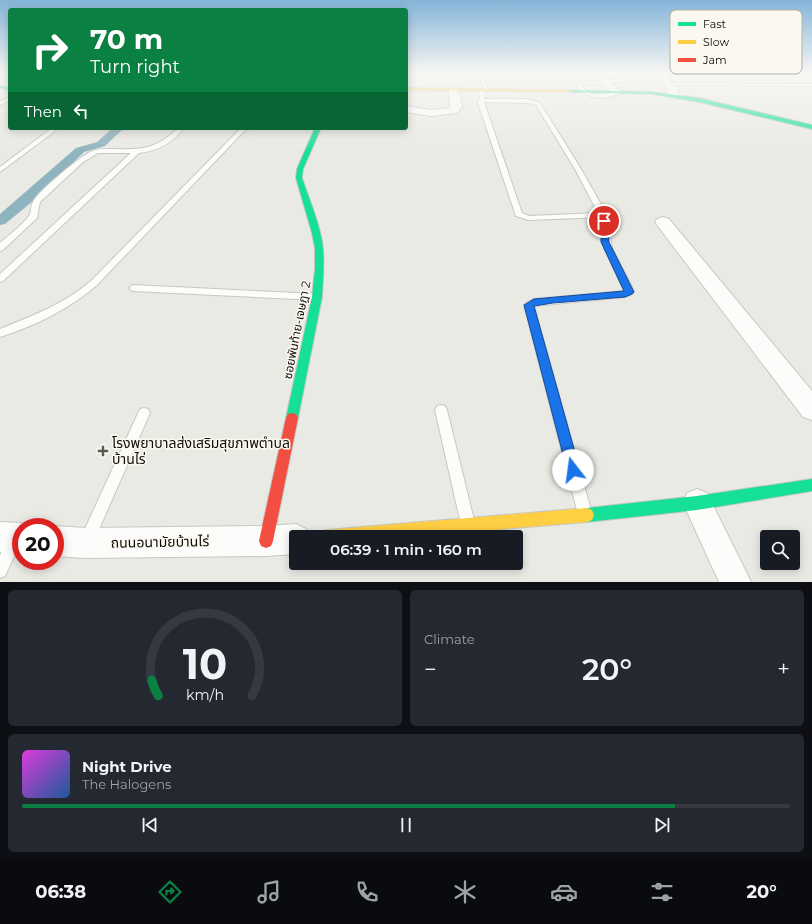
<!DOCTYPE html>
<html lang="en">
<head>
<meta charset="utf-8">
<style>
  :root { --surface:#171b24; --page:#242831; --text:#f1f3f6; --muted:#9ea1a6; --line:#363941; --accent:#0b8043 }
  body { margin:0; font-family:Montserrat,"Noto Sans Thai",sans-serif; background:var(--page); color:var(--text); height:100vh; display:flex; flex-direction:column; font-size:15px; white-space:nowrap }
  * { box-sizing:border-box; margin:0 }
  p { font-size:13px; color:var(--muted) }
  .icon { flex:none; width:22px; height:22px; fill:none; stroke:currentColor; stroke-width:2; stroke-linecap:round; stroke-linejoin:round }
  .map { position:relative; height:582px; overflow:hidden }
  .drawer { display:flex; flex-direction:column; gap:8px; padding:8px; background:#0d0f14; flex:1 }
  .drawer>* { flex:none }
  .guide { position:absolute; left:8px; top:8px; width:400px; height:122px; border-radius:4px; box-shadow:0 2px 10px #0003; background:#0b8043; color:#fff; overflow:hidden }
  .fabs { position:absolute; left:760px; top:530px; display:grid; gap:8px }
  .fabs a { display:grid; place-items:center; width:40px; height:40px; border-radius:4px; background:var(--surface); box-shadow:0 2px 10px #0003; font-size:20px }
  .speed { position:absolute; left:12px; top:518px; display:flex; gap:8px; font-size:20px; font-weight:700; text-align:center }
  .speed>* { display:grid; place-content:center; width:52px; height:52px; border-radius:50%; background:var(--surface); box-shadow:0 2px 10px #0003; line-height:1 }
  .speed .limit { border:6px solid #d22; background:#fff; color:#111 }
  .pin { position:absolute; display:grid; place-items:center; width:34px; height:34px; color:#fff; margin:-17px; border:2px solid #fff; border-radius:50%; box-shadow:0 1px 4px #0007 }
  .me { position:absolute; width:44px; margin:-22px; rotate:345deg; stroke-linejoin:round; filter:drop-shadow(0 0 3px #0008) }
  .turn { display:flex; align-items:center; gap:14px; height:84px; padding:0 16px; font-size:18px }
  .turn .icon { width:52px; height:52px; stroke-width:2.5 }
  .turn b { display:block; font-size:28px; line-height:34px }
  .then { display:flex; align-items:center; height:38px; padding:0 16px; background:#0003; gap:8px; font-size:15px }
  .big { font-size:30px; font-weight:600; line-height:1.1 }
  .drawer .widget { flex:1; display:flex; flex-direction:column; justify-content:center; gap:6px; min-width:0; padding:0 14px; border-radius:6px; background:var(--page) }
  .drawer .dial { align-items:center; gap:0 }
  .dial svg { height:104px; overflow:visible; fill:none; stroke:var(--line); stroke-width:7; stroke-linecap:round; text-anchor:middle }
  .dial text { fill:var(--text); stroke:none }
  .song { display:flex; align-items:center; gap:12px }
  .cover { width:48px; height:48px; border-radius:6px; background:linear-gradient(135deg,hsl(300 70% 55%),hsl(210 70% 35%)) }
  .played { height:4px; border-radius:2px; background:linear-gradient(90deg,var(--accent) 85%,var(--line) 85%) }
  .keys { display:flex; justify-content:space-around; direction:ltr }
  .heat { display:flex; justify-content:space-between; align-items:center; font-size:22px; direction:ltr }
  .drawer .tiles { flex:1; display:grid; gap:8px; grid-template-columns:1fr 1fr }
  .widget:last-child { grid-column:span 2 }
  .trip { position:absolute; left:289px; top:530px; width:234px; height:40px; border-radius:4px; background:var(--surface); box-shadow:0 2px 10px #0003; font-weight:600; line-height:40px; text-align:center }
  .dock { display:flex; height:64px; justify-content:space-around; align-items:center; background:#090b0e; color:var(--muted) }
  .dock .icon { width:28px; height:28px }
  .dock .selected { color:var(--accent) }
  .dock b { font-size:18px; color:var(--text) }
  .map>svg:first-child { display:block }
</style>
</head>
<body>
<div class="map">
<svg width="812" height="582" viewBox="0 0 812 582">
  <rect width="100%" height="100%" fill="#eaeae5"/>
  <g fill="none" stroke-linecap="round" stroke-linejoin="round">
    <!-- canal -->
    <path fill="#8eb4bf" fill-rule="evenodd" d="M113,128H124L105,146L84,152L33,201L5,224L0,225V214L76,148L97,142Z"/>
    <defs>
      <path id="lane" d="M450,72H482L488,90L486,91L484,90L478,73H452Z
        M618,72H622L631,80L623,82L581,85C589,99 609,94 620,90L622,91C610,102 584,99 576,85L581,82L625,79Z
        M669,83L812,84V86L667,85V84Z
        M481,89L483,90L486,97L484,99H529L540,103L581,169L607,215L606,217L528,220L516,216L478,103L480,97L479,90ZM484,102L528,103L536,105L575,169L598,213L529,216L522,213Z
        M10,97V101L0,105V101Z
        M52,128H59L0,172V167Z
        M178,128H184C172,143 158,151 139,153L3,281L0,282V274L131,153H98L83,162L40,202L37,218L3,250L0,251V243C9,235 21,226 29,216C32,212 30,206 33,202C37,192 80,157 90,152C98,148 106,149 114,149C142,150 157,149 178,128Z
        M241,128H247L97,285C69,309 35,326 0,337V329C34,315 62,305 91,281Z
        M601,219H607L608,221L612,248L632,287L634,292L632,294L625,297L534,306L591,510L589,515L584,517L579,515L577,510L524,305L526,303L534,299L624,291L604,248L601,231Z
        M133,285L317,294L322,297L317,300L133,291L129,288Z
        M441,405L445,406L447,410L474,520L472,525L467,527L462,525L460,520L435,410L437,406Z
        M144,408L148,409L150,413L93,543L88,545L83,543L81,538L83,533L140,409Z
        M14,535L19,537L21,542L5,576L0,578V555L9,537Z"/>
      <path id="street" d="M590,72H600L620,91L615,94L611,93Z
        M651,72H661C670,79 676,85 679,96L678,98H670L665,86Z
        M454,87L459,90L462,107L457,113L431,116L406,112V106L431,110L450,108L449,90Z
        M663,217L669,219L812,391V420L803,417L657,225L655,222L657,219Z
        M697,489L707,493L751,582H719L683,503L687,493Z
        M0,522L21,523L30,527H21V553L0,552Z
        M296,524L306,529L310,537H296V554L266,556L86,558L55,556V527H53L55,526L86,528L266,526Z"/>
      <path id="fast" d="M0,86L10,88V90L0,88Z
        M567,90L652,92L699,98L812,125V129L699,102L652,94L569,92L567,91Z
        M315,128H321L303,169L302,178C309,199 318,219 322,241C325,259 323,278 322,297L298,418L296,422L292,423L288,422L286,418L312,297L315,269V248L312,233L296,178L297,169Z
        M812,479V491L697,510L587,522L582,520L580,515L582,510L587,508L697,496Z"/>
      <path id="slow" d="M406,88L569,90L571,91L569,92L406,90Z
        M587,508L592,510L594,515L592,520L587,522L408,537H319L321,532L326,530Z"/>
      <path id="jam" d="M292,413L296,414L298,418L273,541L271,546L266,548L261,546L259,541L286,418L288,414Z"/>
    </defs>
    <!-- lane casing -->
    <use href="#lane" stroke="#c7c7c3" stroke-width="2"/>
    <!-- street casing -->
    <use href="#street" stroke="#c7c7c3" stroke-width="2"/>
    <!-- fast casing -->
    <use href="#fast" stroke="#c7c7c3" stroke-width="2"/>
    <!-- slow casing -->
    <use href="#slow" stroke="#c7c7c3" stroke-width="2"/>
    <!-- jam casing -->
    <use href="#jam" stroke="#c7c7c3" stroke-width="2"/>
    <!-- lane -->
    <use href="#lane" fill="#fcfcfb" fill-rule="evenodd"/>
    <!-- street -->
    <use href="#street" fill="#fcfcfb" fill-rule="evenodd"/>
    <!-- fast -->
    <use href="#fast" fill="#16e098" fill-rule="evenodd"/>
    <!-- slow -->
    <use href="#slow" fill="#ffcf43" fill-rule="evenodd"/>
    <!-- jam -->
    <use href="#jam" fill="#f24e42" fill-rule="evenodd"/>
  </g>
  <!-- sky -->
  <linearGradient id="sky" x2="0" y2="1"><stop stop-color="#84b4d8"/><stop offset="0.47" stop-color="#f6f6f3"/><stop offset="1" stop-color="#f6f6f3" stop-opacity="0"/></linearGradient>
  <rect width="812" height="153" fill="url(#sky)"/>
  <!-- route -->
  <path fill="#1a73e8" stroke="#114b97" d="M601,219H604L608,221L609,242L634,292L632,294L625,297L553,303L534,306L580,470L578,475L573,477L569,475L567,470L524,305L534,299L624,291L601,242Z"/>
  <!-- markers -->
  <path fill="#5a5a56" stroke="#fbf8ef" stroke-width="1.5" d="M101 445h4v4h4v4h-4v4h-4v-4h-4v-4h4z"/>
  <g text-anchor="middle" stroke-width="3" stroke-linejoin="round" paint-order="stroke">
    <!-- street labels -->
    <g font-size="12" fill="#0d0c09" stroke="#fbf8ef">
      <text transform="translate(297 330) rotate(-79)" y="4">ซอยพันท้าย-เจษฎา 2</text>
    </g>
    <!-- near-poi labels -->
    <g font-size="14" fill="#0d0c09" stroke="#fbf8ef" text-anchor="start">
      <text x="112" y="448">โรงพยาบาลส่งเสริมสุขภาพตำบล<tspan x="112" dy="16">บ้านไร่</tspan></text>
    </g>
    <!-- near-street labels -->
    <g font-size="14" fill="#0d0c09" stroke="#fbf8ef">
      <text transform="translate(160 542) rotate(-1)" y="5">ถนนอนามัยบ้านไร่</text>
    </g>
  </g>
  <!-- legend -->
  <rect x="670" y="10" width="132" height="64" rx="6" fill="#fbf8ef" stroke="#b4b1aa" stroke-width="1"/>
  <rect x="678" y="22" width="18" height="4" fill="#16e098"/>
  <rect x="678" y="40" width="18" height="4" fill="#ffcf43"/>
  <rect x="678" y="58" width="18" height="4" fill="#f24e42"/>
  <g font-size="11" fill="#0d0c09">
    <text x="703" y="28">Fast</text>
    <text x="703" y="46">Slow</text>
    <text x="703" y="64">Jam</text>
  </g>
</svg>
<div class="fabs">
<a><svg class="icon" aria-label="search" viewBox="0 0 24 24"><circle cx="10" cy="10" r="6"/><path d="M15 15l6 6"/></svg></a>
</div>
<div class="speed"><div class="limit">20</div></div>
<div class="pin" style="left:604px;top:221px;background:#d93025"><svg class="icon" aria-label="arrive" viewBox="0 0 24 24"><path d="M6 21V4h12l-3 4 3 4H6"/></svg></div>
<svg class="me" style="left:573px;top:470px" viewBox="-20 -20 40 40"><circle r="19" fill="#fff"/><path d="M0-13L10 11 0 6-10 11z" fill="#1a73e8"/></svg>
<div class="trip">06:39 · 1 min · 160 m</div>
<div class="guide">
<div class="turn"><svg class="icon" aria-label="right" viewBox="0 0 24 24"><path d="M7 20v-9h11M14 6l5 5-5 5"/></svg><div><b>70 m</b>Turn right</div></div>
<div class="then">Then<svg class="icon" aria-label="left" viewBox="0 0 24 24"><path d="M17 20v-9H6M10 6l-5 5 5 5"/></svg></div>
</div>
</div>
<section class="drawer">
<div class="tiles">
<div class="widget dial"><svg viewBox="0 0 100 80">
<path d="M14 69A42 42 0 1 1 86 69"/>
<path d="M14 69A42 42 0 0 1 9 57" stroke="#0b8043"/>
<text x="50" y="56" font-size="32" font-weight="700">10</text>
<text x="50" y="72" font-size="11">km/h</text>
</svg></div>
<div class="widget"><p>Climate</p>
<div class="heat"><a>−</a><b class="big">20°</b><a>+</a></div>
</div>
<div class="widget">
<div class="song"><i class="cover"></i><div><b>Night Drive</b><p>The Halogens</p></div></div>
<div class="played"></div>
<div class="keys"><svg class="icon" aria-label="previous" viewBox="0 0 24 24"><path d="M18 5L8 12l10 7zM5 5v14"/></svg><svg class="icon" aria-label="pause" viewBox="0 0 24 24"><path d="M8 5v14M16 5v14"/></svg><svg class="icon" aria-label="next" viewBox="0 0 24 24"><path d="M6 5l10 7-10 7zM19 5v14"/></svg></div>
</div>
</div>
</section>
<nav class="dock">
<b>06:38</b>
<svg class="icon selected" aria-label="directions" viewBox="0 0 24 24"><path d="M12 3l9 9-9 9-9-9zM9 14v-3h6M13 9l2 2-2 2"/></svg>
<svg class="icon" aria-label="music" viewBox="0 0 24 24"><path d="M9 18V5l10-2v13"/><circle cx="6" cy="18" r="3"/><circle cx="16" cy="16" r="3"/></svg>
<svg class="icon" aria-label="phone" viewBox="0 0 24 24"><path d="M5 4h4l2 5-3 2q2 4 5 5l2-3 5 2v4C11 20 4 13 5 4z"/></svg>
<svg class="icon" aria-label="climate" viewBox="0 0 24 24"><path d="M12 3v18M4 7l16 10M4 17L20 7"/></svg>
<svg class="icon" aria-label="car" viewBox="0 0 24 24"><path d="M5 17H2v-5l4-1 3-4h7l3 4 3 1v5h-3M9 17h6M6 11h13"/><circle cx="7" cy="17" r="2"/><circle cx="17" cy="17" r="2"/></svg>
<svg class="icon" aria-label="filters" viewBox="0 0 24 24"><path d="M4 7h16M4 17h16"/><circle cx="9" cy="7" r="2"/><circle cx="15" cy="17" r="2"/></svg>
<b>20°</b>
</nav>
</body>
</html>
